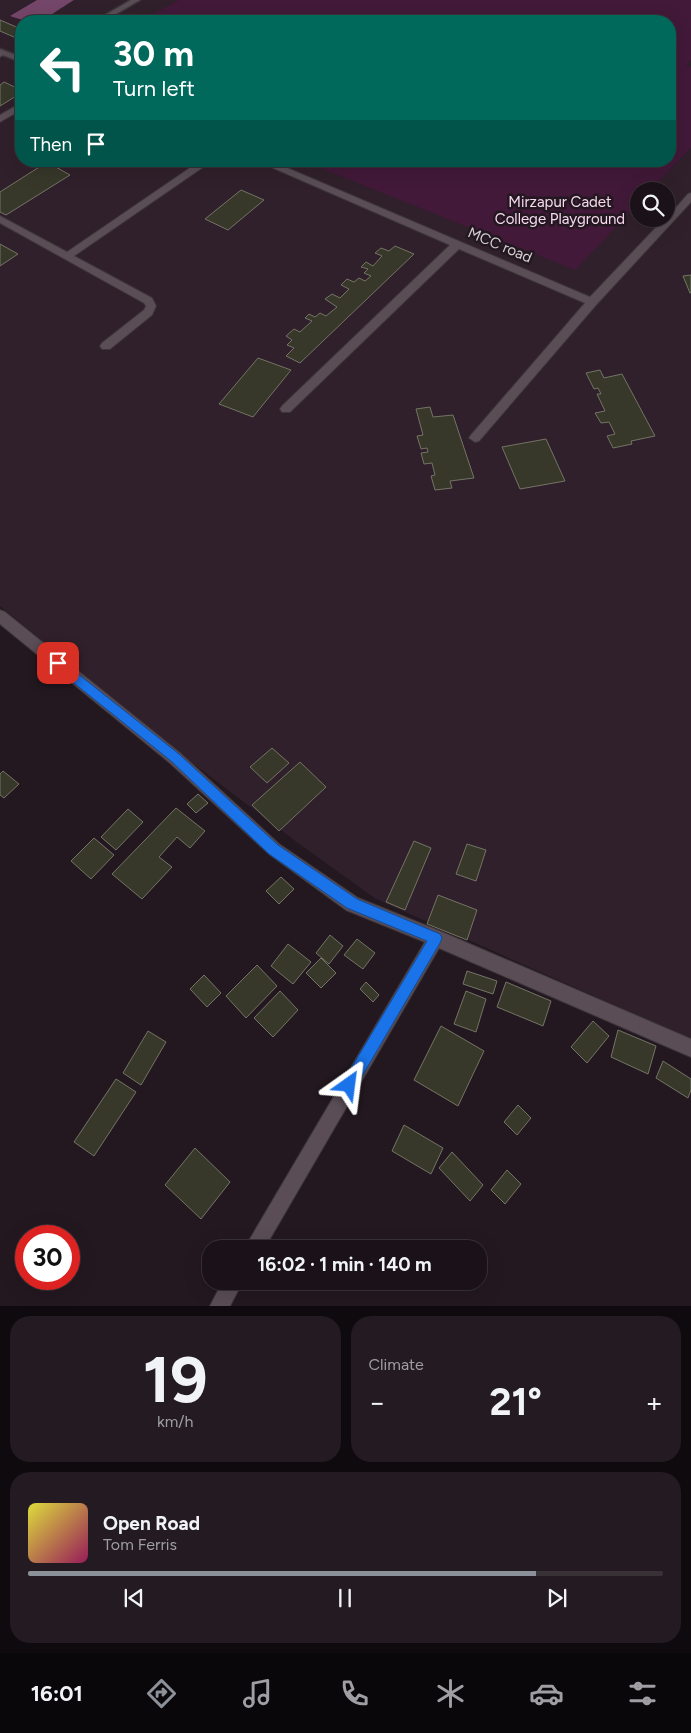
<!DOCTYPE html>
<html lang="en">
<head>
<meta charset="utf-8">
<style>
  :root { --surface:#1a1218; --page:#231b21; --text:#f1f3f6; --muted:#9f9ea2; --line:#383237; --accent:#8c9099 }
  body { margin:0; font-family:Figtree,sans-serif; background:var(--page); color:var(--text); height:100vh; display:flex; flex-direction:column; font-size:19px; white-space:nowrap }
  * { box-sizing:border-box; margin:0 }
  p { font-size:16px; color:var(--muted) }
  .icon { flex:none; width:28px; height:28px; fill:none; stroke:currentColor; stroke-width:2; stroke-linecap:round; stroke-linejoin:round }
  .map { position:relative; height:1306px; overflow:hidden }
  .details { display:flex; flex-direction:column; gap:10px; padding:10px; background:#0e0a0d; flex:1 }
  .details>* { flex:none }
  .hud { position:absolute; left:15px; top:15px; width:661px; height:152px; border-radius:20px; box-shadow:0 5px 20px #0002,0 0 0 1px var(--line); background:#00695c; color:#fff; overflow:hidden }
  .tools { position:absolute; left:630px; top:182px; display:grid; gap:10px }
  .tools a { display:grid; place-items:center; width:45px; height:45px; border-radius:50%; background:var(--surface); box-shadow:0 5px 20px #0002,0 0 0 1px var(--line); font-size:25px }
  .speed { position:absolute; left:15px; top:1225px; display:flex; gap:10px; font-size:25px; font-weight:700; text-align:center }
  .speed>* { display:grid; place-content:center; width:65px; height:65px; border-radius:50%; background:var(--surface); box-shadow:0 5px 20px #0002,0 0 0 1px var(--line); line-height:1 }
  .speed .limit { border:8px solid #d22; background:#fff; color:#111 }
  .pin { position:absolute; display:grid; place-items:center; width:42px; height:42px; color:#fff; margin:-21px; border-radius:10px; box-shadow:0 2px 8px #0006 }
  .me { position:absolute; width:55px; margin:-28px; rotate:31deg; stroke-linejoin:round; filter:drop-shadow(0 0 4px #0008) }
  .turn { display:flex; align-items:center; gap:18px; height:105px; padding:0 15px; font-size:22px }
  .turn .icon { width:65px; height:65px; stroke-width:2.5 }
  .turn b { display:block; font-size:35px; line-height:42px }
  .then { display:flex; align-items:center; height:48px; padding:0 15px; background:#0003; gap:10px; font-size:19px }
  .big { font-size:38px; font-weight:700; line-height:1.1 }
  .details .tile { flex:1; display:flex; flex-direction:column; justify-content:center; gap:8px; min-width:0; padding:0 18px; border-radius:20px; background:var(--page) }
  .details .dial { align-items:center; gap:0 }
  .dial b { font-size:65px; line-height:1 }
  .song { display:flex; align-items:center; gap:15px }
  .cover { width:60px; height:60px; border-radius:8px; background:linear-gradient(135deg,hsl(60 70% 55%),hsl(330 70% 35%)) }
  .played { height:5px; border-radius:2px; background:linear-gradient(90deg,var(--accent) 80%,var(--line) 80%) }
  .keys { display:flex; justify-content:space-around; direction:ltr }
  .heat { display:flex; justify-content:space-between; align-items:center; font-size:28px; direction:ltr }
  .details .tiles { flex:1; display:grid; gap:10px; grid-template-columns:1fr 1fr }
  .tile:last-child { grid-column:span 2 }
  .trip { position:absolute; left:202px; top:1240px; width:285px; height:50px; border-radius:20px; background:var(--surface); box-shadow:0 5px 20px #0002,0 0 0 1px var(--line); font-weight:700; line-height:50px; text-align:center }
  .menu { display:flex; height:80px; justify-content:space-around; align-items:center; background:#0a070a; color:var(--muted) }
  .menu .icon { width:35px; height:35px }
  .menu .on { color:var(--accent) }
  .menu b { font-size:22px; color:var(--text) }
  .map>svg:first-child { display:block }
</style>
</head>
<body>
<div class="map">
<svg width="691" height="1306" viewBox="0 0 691 1306">
  <rect width="100%" height="100%" fill="#231820"/>
  <!-- built -->
  <path fill="#30202b" fill-rule="evenodd" d="M0,0H691V1039L376,899L298,843L166,743L0,606ZM21,21H670V161H21ZM639,191H666V219H639Z"/>
  <!-- green -->
  <path fill="#421939" d="M179,0H691V60L686,66L691,67V148L649,191H639V203L575,270L303,161H670V21H141Z"/>
  <!-- water -->
  <path fill="#744669" d="M37,0H74C49,15 40,28 10,16Z"/>
  <!-- building -->
  <path fill="#37382a" stroke="#737465" d="M0,20L21,29V40L0,31Z
    M4,82L21,90V93L0,106V85Z
    M47,162L70,175L6,215L0,212V192Z
    M241,190L264,200L228,230L205,219Z
    M0,244L18,254L0,266Z
    M395,246L414,254L300,363L286,356L294,348L287,345L292,340L286,336L294,329L300,332L312,321L305,318L309,314L315,317L320,313L326,316L337,307L325,299L332,294L340,298L349,289L341,285L347,279L354,282L359,278L365,281L371,276L364,273L368,269L361,267L366,262L373,266L382,256L375,253L381,248L389,251Z
    M691,275V293H690L683,276Z
    M258,358L291,370L253,417L219,404Z
    M600,370L604,378L622,374L655,436L631,441L632,444L613,448L607,436L615,434L609,422L601,423L595,413L605,411L597,394H601L598,388L594,389L586,373Z
    M430,407L433,417L453,415L474,478L450,481L452,488L435,490L431,476L435,475L432,463L424,464L421,453L428,452L427,448L421,449L417,436L423,435L416,409Z
    M546,439L565,481L520,489L502,447Z
    M272,748L289,763L267,783L250,767Z
    M300,762L326,787L279,831L252,805Z
    M3,771L19,784L4,798L0,795V774Z
    M198,794L208,803L196,813L187,804Z
    M176,808L205,831L190,848L177,837L159,857L172,867L142,899L112,874Z
    M128,809L143,822L116,850L101,837Z
    M94,838L114,855L91,879L71,861Z
    M414,841L431,848L405,910L386,902Z
    M467,844L486,850L476,881L456,874Z
    M281,877L294,889L279,904L266,891Z
    M438,895L477,910L467,940L427,924Z
    M330,935L343,946L329,964L316,953Z
    M357,939L375,953L363,969L344,955Z
    M288,944L311,962L293,984L271,966Z
    M321,958L336,973L321,988L306,973Z
    M257,965L277,986L246,1018L226,996Z
    M467,971L497,981L493,994L463,984Z
    M204,975L221,993L207,1007L190,989Z
    M366,982L379,995L373,1002L360,989Z
    M506,982L551,1001L543,1026L497,1007Z
    M280,991L298,1010L273,1037L254,1018Z
    M466,991L486,999L476,1032L454,1024Z
    M593,1021L609,1036L587,1063L571,1047Z
    M441,1026L484,1051L458,1106L414,1080Z
    M618,1030L656,1046L648,1074L611,1057Z
    M148,1031L166,1042L141,1085L123,1073Z
    M663,1061L691,1079V1090L688,1098L656,1078Z
    M116,1079L136,1092L94,1156L74,1142Z
    M518,1105L531,1118L517,1135L504,1122Z
    M404,1125L443,1148L431,1174L392,1151Z
    M195,1148L230,1182L201,1219L165,1185Z
    M452,1152L483,1185L470,1201L439,1168Z
    M507,1170L521,1184L505,1204L491,1190Z"/>
  <g fill="none" stroke-linecap="round" stroke-linejoin="round">
    <defs>
      <path id="service" d="M131,0H140L104,21H95Z
        M0,49L21,57V62L0,54Z"/>
      <path id="minor" d="M3,50L7,53L0,57V51Z
        M21,103V110L0,122V115Z
        M200,161H212L74,256L152,298L156,306L152,315L110,349H102L100,346L102,343L144,310L146,306L144,303L0,223V216L67,252Z
        M257,161H271L590,297L664,219H666L688,194L691,193V202L596,305L479,441L475,442L469,438L471,435L585,303L459,249L290,412H282L280,409L282,406L450,245Z
        M0,610L5,612L180,753L279,844L358,898L442,932L691,1039V1057L439,948L264,1249H244L425,942L346,910L269,854L170,763L0,624Z
        M223,1281H243L230,1306H210Z"/>
    </defs>
    <!-- service casing -->
    <use href="#service" stroke="#3c353a" stroke-width="3"/>
    <!-- minor casing -->
    <use href="#minor" stroke="#3c353a" stroke-width="2"/>
    <!-- service -->
    <use href="#service" fill="#5a4d56" fill-rule="evenodd"/>
    <!-- minor -->
    <use href="#minor" fill="#5a4d56" fill-rule="evenodd"/>
  </g>
  <!-- route -->
  <path fill="#1a73e8" stroke="#114b97" d="M58,658L179,754L278,845L357,899L440,934L442,938L440,943L354,1090L349,1092L344,1090L342,1085L344,1080L427,941L347,908L269,854L171,761L54,667L53,663L54,660Z"/>
  <g text-anchor="middle" stroke-width="5" stroke-linejoin="round" paint-order="stroke">
    <!-- far-park labels -->
    <g font-size="15" fill="#f8d9ef" stroke="#231820">
      <text x="560" y="207">Mirzapur Cadet<tspan x="560" dy="17">College Playground</tspan></text>
    </g>
    <!-- far-street labels -->
    <g font-size="15" fill="#d6cfd4" stroke="#231820">
      <text transform="translate(500 245) rotate(23)" y="5">MCC road</text>
    </g>
  </g>
</svg>
<div class="tools">
<a><svg class="icon" aria-label="search" viewBox="0 0 24 24"><circle cx="10" cy="10" r="6"/><path d="M15 15l6 6"/></svg></a>
</div>
<div class="speed"><div class="limit">30</div></div>
<div class="pin" style="left:58px;top:663px;background:#d93025"><svg class="icon" aria-label="arrive" viewBox="0 0 24 24"><path d="M6 21V4h12l-3 4 3 4H6"/></svg></div>
<svg class="me" style="left:349px;top:1085px" viewBox="-20 -20 40 40"><path d="M0-17L14 15 0 8-14 15z" fill="#1a73e8" stroke="#fff" stroke-width="4"/></svg>
<div class="trip">16:02 · 1 min · 140 m</div>
<div class="hud">
<div class="turn"><svg class="icon" aria-label="left" viewBox="0 0 24 24"><path d="M17 20v-9H6M10 6l-5 5 5 5"/></svg><div><b>30 m</b>Turn left</div></div>
<div class="then">Then<svg class="icon" aria-label="arrive" viewBox="0 0 24 24"><path d="M6 21V4h12l-3 4 3 4H6"/></svg></div>
</div>
</div>
<section class="details">
<div class="tiles">
<div class="tile dial"><b>19</b><p>km/h</p></div>
<div class="tile"><p>Climate</p>
<div class="heat"><a>−</a><b class="big">21°</b><a>+</a></div>
</div>
<div class="tile">
<div class="song"><i class="cover"></i><div><b>Open Road</b><p>Tom Ferris</p></div></div>
<div class="played"></div>
<div class="keys"><svg class="icon" aria-label="previous" viewBox="0 0 24 24"><path d="M18 5L8 12l10 7zM5 5v14"/></svg><svg class="icon" aria-label="pause" viewBox="0 0 24 24"><path d="M8 5v14M16 5v14"/></svg><svg class="icon" aria-label="next" viewBox="0 0 24 24"><path d="M6 5l10 7-10 7zM19 5v14"/></svg></div>
</div>
</div>
</section>
<nav class="menu">
<b>16:01</b>
<svg class="icon on" aria-label="directions" viewBox="0 0 24 24"><path d="M12 3l9 9-9 9-9-9zM9 14v-3h6M13 9l2 2-2 2"/></svg>
<svg class="icon" aria-label="music" viewBox="0 0 24 24"><path d="M9 18V5l10-2v13"/><circle cx="6" cy="18" r="3"/><circle cx="16" cy="16" r="3"/></svg>
<svg class="icon" aria-label="phone" viewBox="0 0 24 24"><path d="M5 4h4l2 5-3 2q2 4 5 5l2-3 5 2v4C11 20 4 13 5 4z"/></svg>
<svg class="icon" aria-label="climate" viewBox="0 0 24 24"><path d="M12 3v18M4 7l16 10M4 17L20 7"/></svg>
<svg class="icon" aria-label="car" viewBox="0 0 24 24"><path d="M5 17H2v-5l4-1 3-4h7l3 4 3 1v5h-3M9 17h6M6 11h13"/><circle cx="7" cy="17" r="2"/><circle cx="17" cy="17" r="2"/></svg>
<svg class="icon" aria-label="filters" viewBox="0 0 24 24"><path d="M4 7h16M4 17h16"/><circle cx="9" cy="7" r="2"/><circle cx="15" cy="17" r="2"/></svg>
</nav>
</body>
</html>
